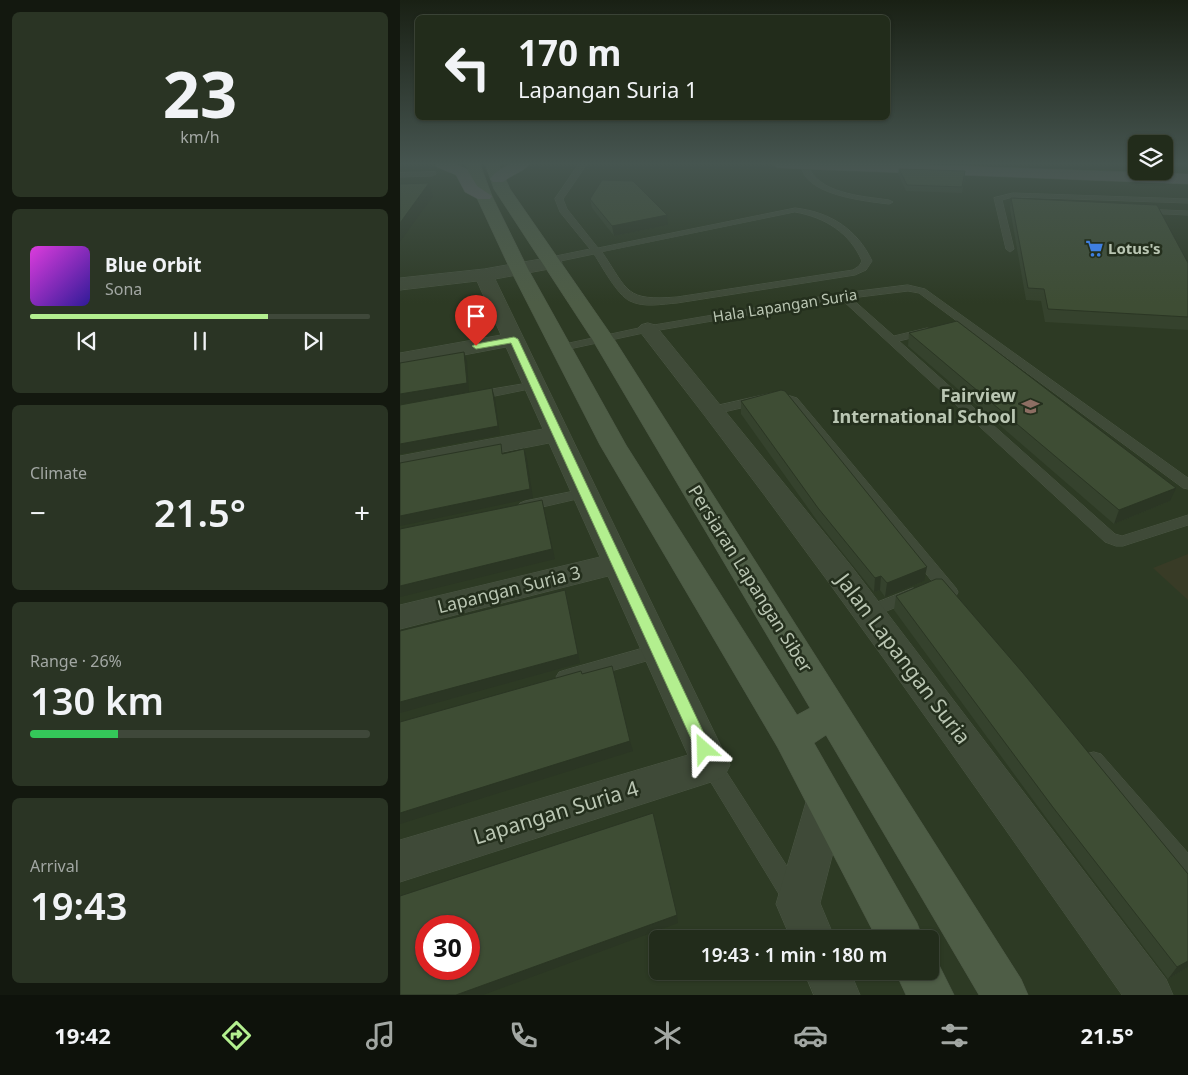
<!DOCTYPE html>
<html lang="en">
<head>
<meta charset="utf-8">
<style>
  :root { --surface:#222c1b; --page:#2a3424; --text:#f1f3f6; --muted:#a2a7a3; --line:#3f483a; --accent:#b3ef8f }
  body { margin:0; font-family:"Noto Sans",sans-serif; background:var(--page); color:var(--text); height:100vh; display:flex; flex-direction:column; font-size:19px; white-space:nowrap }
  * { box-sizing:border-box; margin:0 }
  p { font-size:16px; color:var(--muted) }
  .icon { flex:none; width:28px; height:28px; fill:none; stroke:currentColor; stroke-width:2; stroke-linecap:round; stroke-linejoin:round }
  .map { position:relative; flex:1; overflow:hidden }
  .panel { display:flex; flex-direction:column; gap:12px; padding:12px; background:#13180f; width:400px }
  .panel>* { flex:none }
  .hud { position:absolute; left:15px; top:15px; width:475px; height:105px; border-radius:8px; box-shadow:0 1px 4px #0004,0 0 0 1px var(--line); background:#222c1b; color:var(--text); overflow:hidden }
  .fabs { position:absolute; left:728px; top:135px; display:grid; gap:10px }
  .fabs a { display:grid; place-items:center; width:45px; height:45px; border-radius:8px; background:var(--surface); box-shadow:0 1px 4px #0004,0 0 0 1px var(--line); font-size:25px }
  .speed { position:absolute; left:15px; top:915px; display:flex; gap:10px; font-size:25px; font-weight:700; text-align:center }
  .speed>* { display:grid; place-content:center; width:65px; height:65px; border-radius:50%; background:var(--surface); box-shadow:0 1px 4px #0004,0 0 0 1px var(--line); line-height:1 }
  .speed .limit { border:8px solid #d22; background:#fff; color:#111 }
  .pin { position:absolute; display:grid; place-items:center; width:42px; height:42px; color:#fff; margin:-51px -21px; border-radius:50% 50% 50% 0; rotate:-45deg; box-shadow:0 0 5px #0007 }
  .pin .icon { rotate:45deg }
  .me { position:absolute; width:55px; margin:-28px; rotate:335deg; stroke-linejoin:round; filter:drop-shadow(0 0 4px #0008) }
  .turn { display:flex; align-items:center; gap:18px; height:105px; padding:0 20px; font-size:22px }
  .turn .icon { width:65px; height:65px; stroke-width:2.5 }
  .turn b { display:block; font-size:35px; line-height:42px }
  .big { font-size:38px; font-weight:600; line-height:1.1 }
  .panel .card { flex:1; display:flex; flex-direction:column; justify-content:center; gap:8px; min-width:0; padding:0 18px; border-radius:8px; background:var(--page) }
  .panel .dial { align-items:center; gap:0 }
  .dial b { font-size:65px; line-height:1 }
  .song { display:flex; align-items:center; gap:15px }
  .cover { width:60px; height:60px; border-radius:8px; background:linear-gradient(135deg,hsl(300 70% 55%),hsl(250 70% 35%)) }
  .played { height:5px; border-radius:2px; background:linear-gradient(90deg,var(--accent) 70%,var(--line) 70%) }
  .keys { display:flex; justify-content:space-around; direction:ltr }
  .heat { display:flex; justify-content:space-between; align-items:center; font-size:28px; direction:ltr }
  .charge { height:8px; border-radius:4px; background:linear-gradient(90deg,#34c759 26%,var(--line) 0) }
  .trip { position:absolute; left:249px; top:930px; width:290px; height:50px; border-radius:8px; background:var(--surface); box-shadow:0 1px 4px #0004,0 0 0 1px var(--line); font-weight:600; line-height:50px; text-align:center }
  .menu { display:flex; height:80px; justify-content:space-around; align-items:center; background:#0e120b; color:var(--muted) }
  .menu .icon { width:35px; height:35px }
  .menu .current { color:var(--accent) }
  .menu b { font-size:22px; color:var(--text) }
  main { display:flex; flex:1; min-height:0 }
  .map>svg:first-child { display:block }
</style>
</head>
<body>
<main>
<section class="panel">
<div class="card dial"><b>23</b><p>km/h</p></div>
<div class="card">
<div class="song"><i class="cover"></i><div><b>Blue Orbit</b><p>Sona</p></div></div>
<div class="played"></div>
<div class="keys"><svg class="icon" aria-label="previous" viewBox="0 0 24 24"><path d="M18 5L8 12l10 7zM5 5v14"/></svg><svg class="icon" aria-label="pause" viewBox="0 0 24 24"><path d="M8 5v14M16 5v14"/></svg><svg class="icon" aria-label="next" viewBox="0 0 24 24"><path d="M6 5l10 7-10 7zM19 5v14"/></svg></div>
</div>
<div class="card"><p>Climate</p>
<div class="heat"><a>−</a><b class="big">21.5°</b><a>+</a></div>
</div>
<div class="card"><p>Range · 26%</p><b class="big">130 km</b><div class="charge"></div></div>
<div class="card"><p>Arrival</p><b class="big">19:43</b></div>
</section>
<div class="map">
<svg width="788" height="995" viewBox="0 0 788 995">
  <rect width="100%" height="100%" fill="#2d3a24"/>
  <!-- green -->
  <path fill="#383b26" d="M788,554V600L753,568Z"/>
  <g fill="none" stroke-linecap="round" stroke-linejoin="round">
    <defs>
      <path id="service" d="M179,164H187L163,199L167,209L198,248L395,208C430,212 457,229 472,261L466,270L455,275L277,303C262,304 244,308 230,301C217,295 202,266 194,254L151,263L146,260L151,257L190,249L160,212L155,199ZM395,212C425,217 450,233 462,261L459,266L453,270L277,297C225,301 229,292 202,252Z
        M401,164H407C418,194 461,196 489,200L493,202L489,204C465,201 402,195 401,164Z
        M35,172L36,174L32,176L0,177V173Z
        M613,193L788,199V203L613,197L602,200L614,249L610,252L606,249L594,198Z
        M739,209L788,211V215L742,213L738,211Z
        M508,285L525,289L788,478V489L783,488L519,293L508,291L451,298L494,336L527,328L531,329L532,331L531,333L499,341L715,534L722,536L788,515V525L723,546H716L705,542L441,299L248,332L160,351L155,348L160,345L248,326L443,293Z
        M135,382L139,383L141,385L139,387L75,400L69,396L75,392Z
        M377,392L397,398L556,588L558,592L556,596L550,598L544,596L389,404L376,400L315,414L309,410L311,407Z
        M185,489L190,490L192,493L190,496L125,511L120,509L118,506L120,503L125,501Z
        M513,588L519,590L521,594L519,598L469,618L463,616L461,612L463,608Z
        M258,644L264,646L266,651L264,656L165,684L159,682L156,677L159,672L165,670Z
        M694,752L701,754L788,853V879L781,876L687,766L685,760L687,754Z
        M311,756L318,759L401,888L404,896L401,904L393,907L385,904L304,771L302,765L304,759Z"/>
      <path id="minor" d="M153,257L160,259L162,263L160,267L95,279L330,765L324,777L311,782L0,882V840L288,755L208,576L0,629V605L200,557L149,443L0,472V456L143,429L106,347L0,367V353L101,335L77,281L0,290V278L84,269Z
        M248,323L255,325L452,567L766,979L773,995H722C565,772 409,548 241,333L237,329L241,325Z
        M426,784L440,789L446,802L420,903L435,939H391L376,904L406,802L412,789Z
        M404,971H450L460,995H414Z"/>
      <path id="secondary" d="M66,164H80L92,196L128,269L226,445L397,715L410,708L192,339L94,189L85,164H99L110,189L214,339L621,979L628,995H579L426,735L414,743L517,923L523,939H477L378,748L200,445L110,269L76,196Z
        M530,953L534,955L554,995H506L495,971H530Z"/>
      <path id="trunk" d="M35,164H56L67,169L77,186L92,196L90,199H78L65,192L56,175L37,167Z
        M110,164H130C123,172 111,175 103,182H93L90,179C95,172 102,168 110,164Z
        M374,164H507L788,174V184L381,168L376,167Z"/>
    </defs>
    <!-- service casing -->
    <use href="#service" stroke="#4b5644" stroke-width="1"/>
    <!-- minor casing -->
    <use href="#minor" stroke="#4b5644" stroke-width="1"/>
    <!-- secondary casing -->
    <use href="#secondary" stroke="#4b5644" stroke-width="1"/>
    <!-- trunk casing -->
    <use href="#trunk" stroke="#4a5543" stroke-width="1"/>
    <!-- service -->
    <use href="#service" fill="#3f4a38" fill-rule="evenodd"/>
    <!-- minor -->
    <use href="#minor" fill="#3f4a38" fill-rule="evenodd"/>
    <!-- secondary -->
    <use href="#secondary" fill="#4e5d46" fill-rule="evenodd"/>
    <!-- trunk -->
    <use href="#trunk" fill="#626062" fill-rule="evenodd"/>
  </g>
  <!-- wall -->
  <path fill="#35422d" d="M499,169L565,177L562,193L506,191L498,174Z
    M611,198L788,263V330L645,322L641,301L626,300L610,209Z
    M190,199L268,225L214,236L192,208Z
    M509,333L770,501L714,524L508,346Z
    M341,401L524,581L485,597L480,590L474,592L418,522L341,414Z
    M496,596L788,874V967L768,979L647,819L494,610Z"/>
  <!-- shaded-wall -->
  <path fill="#2b3624" d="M29,183L33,196L0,242V223Z
    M267,215L268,225L214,236L212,226Z
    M64,352L67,361L69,392L0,404V394Z
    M92,388L95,398L100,435L0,454V444Z
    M124,449L127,459L133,498L0,526V516Z
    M776,488L770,501L714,524L719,510Z
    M142,500L155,559L0,597V586Z
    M527,567L524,581L485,597L487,583Z
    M481,576L480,590L474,592L475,578Z
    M165,590L180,663L0,713V702Z
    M230,741L233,751L0,824V813Z
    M277,915L278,923L83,995H56Z
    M788,961V967L768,979L777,967Z"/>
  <!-- building -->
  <path fill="#3e4d34" stroke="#2b3624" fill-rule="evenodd" d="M499,169L565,171L562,187L507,185Z
    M202,180L233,181L267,215L212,226L190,199Z
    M29,183L0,223V184Z
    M611,198L757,205L788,263V317L648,309L644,289L628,288Z
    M557,321L776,488L719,510L509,333Z
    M64,352L67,383L0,394V363Z
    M92,388L98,426L0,444V405Z
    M381,390L385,391L527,567L487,583L481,576L475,578L418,508L341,401Z
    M101,444L102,454L124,449L130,489L0,516V463Z
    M142,500L152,549L0,586V529Z
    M536,579H542L623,673L788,874V961L777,967L652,806L496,596Z
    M165,590L178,654L0,702V631Z
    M212,666L230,741L0,813V722L181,671L182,674Z
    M253,813L277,915L56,995H0V896ZM26,926H69V969H26Z"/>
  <!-- sky -->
  <linearGradient id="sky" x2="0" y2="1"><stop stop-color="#192014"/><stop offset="0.54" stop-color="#465550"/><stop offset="1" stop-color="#465550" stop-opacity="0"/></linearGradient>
  <rect width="788" height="303" fill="url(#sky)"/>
  <!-- route -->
  <path fill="#b3ef8f" stroke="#749b5d" d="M114,337L118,339L309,744L312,749L309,754L304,756L298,754L111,343L76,349L72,346L76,344Z"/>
  <!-- icons -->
  <defs>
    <symbol id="supermarket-bare" viewBox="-9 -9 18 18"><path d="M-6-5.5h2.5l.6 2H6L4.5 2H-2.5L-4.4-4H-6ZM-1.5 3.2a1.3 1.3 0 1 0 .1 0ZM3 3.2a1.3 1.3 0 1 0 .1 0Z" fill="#3f7fe0" stroke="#242f1d" stroke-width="2.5" paint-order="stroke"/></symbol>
    <symbol id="school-bare" viewBox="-9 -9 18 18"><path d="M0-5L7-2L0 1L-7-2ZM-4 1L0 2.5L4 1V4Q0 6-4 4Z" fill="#8d6e63" stroke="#242f1d" stroke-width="2.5" paint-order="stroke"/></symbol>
  </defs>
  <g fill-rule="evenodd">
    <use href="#supermarket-bare" x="682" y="236" width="25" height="25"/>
    <use href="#school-bare" x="618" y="394" width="25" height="25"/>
  </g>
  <g text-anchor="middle" stroke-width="5" stroke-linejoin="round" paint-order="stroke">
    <!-- far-poi labels -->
    <g font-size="15" font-weight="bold" fill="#bac6b3" stroke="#242f1d" text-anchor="start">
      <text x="708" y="254">Lotus's</text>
    </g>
    <!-- far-street labels -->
    <g font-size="15" fill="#bac6b3" stroke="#242f1d">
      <text transform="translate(385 306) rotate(-9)" y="5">Hala Lapangan Suria</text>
    </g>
    <!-- poi labels -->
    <g font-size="18" font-weight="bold" fill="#bac6b3" stroke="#242f1d" text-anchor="end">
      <text x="616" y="402">Fairview<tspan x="616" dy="21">International School</tspan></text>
    </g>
    <!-- street labels -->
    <g font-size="18" fill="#bac6b3" stroke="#242f1d">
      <text transform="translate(350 579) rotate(58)" y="6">Persiaran Lapangan Siber</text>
      <text transform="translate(109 590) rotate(-14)" y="6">Lapangan Suria 3</text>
    </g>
    <!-- near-street labels -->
    <g font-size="21" fill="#bac6b3" stroke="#242f1d">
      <text transform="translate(503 659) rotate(53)" y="7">Jalan Lapangan Suria</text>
      <text transform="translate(156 813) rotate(-17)" y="7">Lapangan Suria 4</text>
    </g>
  </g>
</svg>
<div class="fabs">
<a><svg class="icon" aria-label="layers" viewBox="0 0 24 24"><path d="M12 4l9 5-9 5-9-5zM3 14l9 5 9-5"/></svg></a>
</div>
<div class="speed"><div class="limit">30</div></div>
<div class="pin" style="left:76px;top:346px;background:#d93025"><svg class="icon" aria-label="arrive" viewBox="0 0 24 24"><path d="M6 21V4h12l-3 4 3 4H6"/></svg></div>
<svg class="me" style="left:304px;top:749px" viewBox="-20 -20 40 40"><path d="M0-17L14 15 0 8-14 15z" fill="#b3ef8f" stroke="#fff" stroke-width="4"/></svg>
<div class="trip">19:43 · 1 min · 180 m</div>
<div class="hud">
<div class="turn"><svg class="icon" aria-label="left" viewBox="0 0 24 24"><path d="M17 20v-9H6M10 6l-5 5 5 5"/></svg><div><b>170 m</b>Lapangan Suria 1</div></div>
</div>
</div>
</main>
<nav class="menu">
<b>19:42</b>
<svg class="icon current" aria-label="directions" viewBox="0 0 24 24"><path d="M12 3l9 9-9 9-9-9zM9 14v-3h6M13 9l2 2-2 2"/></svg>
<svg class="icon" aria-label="music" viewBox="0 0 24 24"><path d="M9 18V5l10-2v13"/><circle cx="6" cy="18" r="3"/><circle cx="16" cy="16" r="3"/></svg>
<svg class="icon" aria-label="phone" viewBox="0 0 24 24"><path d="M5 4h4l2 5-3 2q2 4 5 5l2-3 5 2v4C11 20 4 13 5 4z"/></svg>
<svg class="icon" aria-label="climate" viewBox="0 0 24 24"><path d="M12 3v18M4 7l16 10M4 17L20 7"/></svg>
<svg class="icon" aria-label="car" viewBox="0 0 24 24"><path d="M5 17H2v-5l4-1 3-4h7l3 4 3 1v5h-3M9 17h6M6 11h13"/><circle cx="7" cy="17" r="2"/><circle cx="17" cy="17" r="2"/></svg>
<svg class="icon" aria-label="filters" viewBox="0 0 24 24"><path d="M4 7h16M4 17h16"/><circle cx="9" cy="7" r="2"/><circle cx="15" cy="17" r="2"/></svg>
<b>21.5°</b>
</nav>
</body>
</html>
